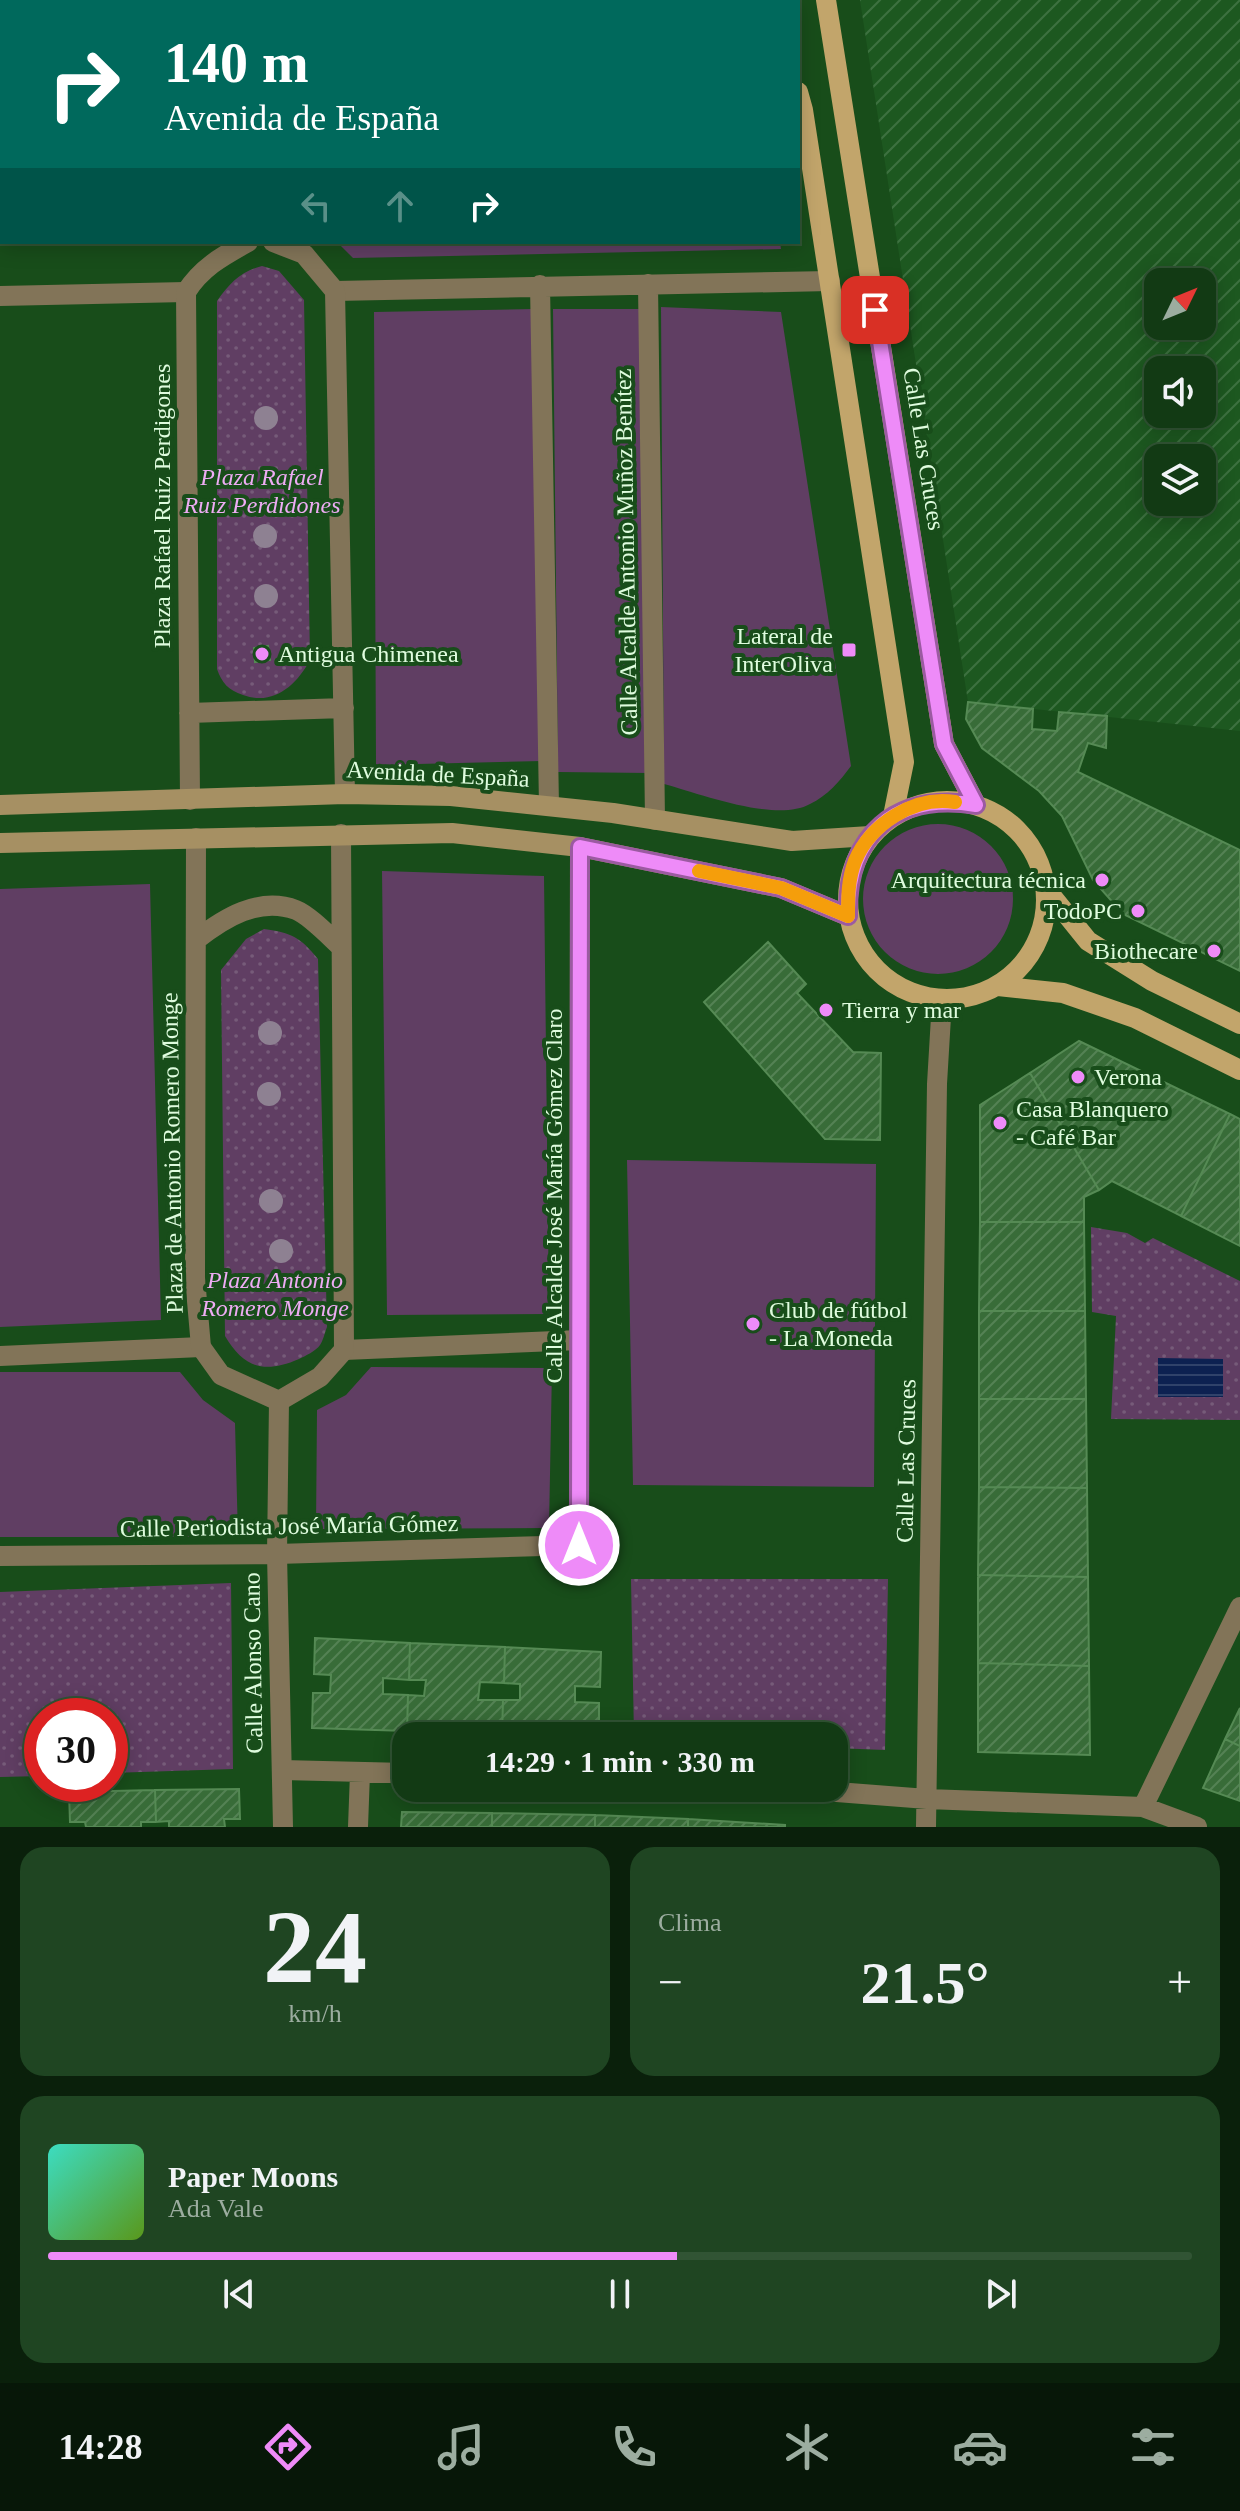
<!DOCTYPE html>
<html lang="es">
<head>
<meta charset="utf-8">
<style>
  :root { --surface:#123a14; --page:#1f4522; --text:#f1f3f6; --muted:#9cada0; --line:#315434; --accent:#ee8bf8 }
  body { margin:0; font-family:Georgia,serif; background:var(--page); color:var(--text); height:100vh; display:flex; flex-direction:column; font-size:30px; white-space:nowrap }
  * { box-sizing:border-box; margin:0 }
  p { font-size:26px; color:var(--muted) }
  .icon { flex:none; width:44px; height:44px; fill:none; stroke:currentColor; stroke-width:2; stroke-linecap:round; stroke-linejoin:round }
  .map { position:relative; height:1827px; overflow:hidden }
  .side { display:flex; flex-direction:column; gap:20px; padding:20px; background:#0a200b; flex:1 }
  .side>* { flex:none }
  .top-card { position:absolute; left:0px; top:0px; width:800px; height:244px; box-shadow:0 4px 20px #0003,0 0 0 2px var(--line); background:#00695c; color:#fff; overflow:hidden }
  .needle { width:52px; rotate:47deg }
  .controls { position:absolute; left:1144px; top:268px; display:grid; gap:16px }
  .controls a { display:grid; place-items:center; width:72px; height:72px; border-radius:16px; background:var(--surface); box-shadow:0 4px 20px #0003,0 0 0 2px var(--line); font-size:40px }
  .speed { position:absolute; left:24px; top:1698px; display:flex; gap:16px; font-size:40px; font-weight:700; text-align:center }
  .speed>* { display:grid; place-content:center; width:104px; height:104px; border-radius:50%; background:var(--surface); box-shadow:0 4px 20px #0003,0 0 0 2px var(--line); line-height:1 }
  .speed .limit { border:12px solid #d22; background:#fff; color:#111 }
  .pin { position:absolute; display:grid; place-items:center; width:68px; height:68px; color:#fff; margin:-34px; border-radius:16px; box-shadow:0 4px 12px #0006 }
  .me { position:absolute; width:88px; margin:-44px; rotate:0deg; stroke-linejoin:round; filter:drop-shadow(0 0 6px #0008) }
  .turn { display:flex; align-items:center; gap:28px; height:168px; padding:0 32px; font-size:36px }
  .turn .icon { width:104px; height:104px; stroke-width:2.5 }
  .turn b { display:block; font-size:56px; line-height:68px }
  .lanes { display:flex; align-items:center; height:76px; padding:0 32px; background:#0003; justify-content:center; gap:40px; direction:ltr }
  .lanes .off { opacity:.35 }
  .big { font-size:60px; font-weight:800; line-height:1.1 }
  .side .card { flex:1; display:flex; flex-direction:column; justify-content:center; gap:12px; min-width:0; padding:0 28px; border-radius:24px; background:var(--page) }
  .side .dial { align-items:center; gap:0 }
  .dial b { font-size:104px; line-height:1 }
  .song { display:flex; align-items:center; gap:24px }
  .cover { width:96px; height:96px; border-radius:12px; background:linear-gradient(135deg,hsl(170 70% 55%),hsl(90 70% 35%)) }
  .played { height:8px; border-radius:4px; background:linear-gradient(90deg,var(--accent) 55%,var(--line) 55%) }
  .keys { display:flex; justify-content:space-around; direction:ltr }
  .heat { display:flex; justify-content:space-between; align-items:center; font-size:44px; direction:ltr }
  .side .tiles { flex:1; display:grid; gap:20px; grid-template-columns:1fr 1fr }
  .card:last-child { grid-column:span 2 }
  .trip { position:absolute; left:392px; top:1722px; width:456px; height:80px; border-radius:24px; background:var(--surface); box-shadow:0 4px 20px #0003,0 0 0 2px var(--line); font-weight:800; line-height:80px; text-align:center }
  .tabs { display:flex; height:128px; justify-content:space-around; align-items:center; background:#071708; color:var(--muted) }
  .tabs .icon { width:56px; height:56px }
  .tabs .on { color:var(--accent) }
  .tabs b { font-size:36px; color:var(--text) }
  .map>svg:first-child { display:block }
</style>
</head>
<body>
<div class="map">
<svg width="1240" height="1827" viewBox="0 0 1240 1827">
  <defs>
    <pattern id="industrial-furrows" width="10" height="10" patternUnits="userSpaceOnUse" patternTransform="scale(2)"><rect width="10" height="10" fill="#1d5820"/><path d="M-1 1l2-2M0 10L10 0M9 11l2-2" fill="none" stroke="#3d7140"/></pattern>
    <pattern id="park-dots" width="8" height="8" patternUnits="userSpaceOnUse" patternTransform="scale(2)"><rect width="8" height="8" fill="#603e63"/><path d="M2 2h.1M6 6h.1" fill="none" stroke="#765b79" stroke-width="1.8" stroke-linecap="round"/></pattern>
    <pattern id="water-rules" width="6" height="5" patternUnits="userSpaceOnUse" patternTransform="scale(2)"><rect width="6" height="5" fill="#0d2151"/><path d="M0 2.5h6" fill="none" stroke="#30426a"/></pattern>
    <pattern id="building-hatch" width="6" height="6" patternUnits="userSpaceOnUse" patternTransform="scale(2)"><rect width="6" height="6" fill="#386c38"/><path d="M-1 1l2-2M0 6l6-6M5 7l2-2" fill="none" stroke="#548254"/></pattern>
  </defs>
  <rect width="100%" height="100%" fill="#184d1a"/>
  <!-- industrial -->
  <path fill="url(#industrial-furrows)" fill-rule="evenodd" d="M860,0H1240V731L968,702ZM1158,282H1202V326H1158ZM1158,370H1202V414H1158ZM1158,458H1202V502H1158Z"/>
  <!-- grass -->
  <path fill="#603e63" d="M294,0H685L687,2H294Z
    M337,242H780L781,249L353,258Z
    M661,307L781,312L851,766C840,781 827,796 810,804C776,823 701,794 664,784Z
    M534,309L542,761L376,765L374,312Z
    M553,309H639L650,773L558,772Z
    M863 899a75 75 0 1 1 150 0a75 75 0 1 1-150 0Z
    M382,871L544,876L549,1314L387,1315Z
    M150,884L161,1320L0,1327V889Z
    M627,1160L876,1164L874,1487L633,1485Z
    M371,1367L552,1368L549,1528L316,1529L317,1410L346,1395Z
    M0,1372H180L203,1400L235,1423L238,1537H0Z"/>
  <!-- park -->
  <path fill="url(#park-dots)" d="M262,266L279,271L304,300L310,660C296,686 273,706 243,695C228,690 222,683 217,669V301C230,283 240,272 262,266Z
    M264,929C292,933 300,937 318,959L327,1327C325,1332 323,1341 320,1345C316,1351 305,1356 299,1359C264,1374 244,1368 225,1336L221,970L246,939Z
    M1091,1227L1127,1233L1145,1243L1153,1238L1240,1281V1420L1111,1419L1116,1316L1092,1312Z
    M631,1579H888L885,1750L834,1748V1736H634Z
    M231,1583L233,1769L110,1773V1716H42V1776L0,1777V1592Z"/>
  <!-- water -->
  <path fill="url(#water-rules)" d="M1158,1358L1223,1359V1397H1158Z"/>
  <!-- building -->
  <path fill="url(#building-hatch)" stroke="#558a54" stroke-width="2" d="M268,646L270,660L255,662L254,648Z
    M968,702L1033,709L1032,729L1057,731L1059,712L1107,716L1106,748L1088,743L1078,772L1240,850V971L1123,914L1093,880L1062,816L1039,791L982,748L966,719Z
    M768,942L806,984L797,993L853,1052L881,1053L880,1140L825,1139L704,1002Z
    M1079,1041L1230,1114L1181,1216L1112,1181L1099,1190L1030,1073Z
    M1030,1073L1099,1190L1084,1197V1222H980V1105Z
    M1230,1114L1240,1119V1246L1181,1216Z
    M980,1222H1084L1085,1311H979Z
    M979,1311H1085L1086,1399H979Z
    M979,1399H1086L1087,1488L979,1487Z
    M979,1487L1087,1488L1088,1577L978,1575Z
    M978,1575L1088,1577L1089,1666L978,1663Z
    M315,1638L410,1643L409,1680L383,1678V1694L408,1695L407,1731L312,1728L313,1693H330L331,1675L314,1674Z
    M410,1643L505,1647L504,1683L480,1682L478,1700H503L502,1736L407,1731L408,1695L424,1696L426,1680H409Z
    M505,1647L601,1652L600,1687L575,1686V1702L599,1703V1736H502L503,1700H520V1684L504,1683Z
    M978,1663L1089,1666L1090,1755L978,1752Z
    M1240,1708V1746L1225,1739Z
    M1225,1739L1240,1746V1801L1203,1788Z
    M239,1789L240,1819H224L225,1827H169V1821L156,1822L155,1790Z
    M155,1790L156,1822H141V1827H86L85,1822H70L69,1792Z
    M402,1812L492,1813V1827H401Z
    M492,1813L595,1815V1827H492Z
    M595,1815L688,1819V1827H595Z
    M688,1819L785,1825V1827H688Z"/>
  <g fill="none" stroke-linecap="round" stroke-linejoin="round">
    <!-- pedestrian -->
    <path stroke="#827458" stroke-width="20" d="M648,284L655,820
      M540,285L549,806
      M335,291L830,281
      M0,296L186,292
      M344,1350L579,1340
      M0,1356L201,1347"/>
    <!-- minor -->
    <path stroke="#827458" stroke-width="20" d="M251,0V2
      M0,86H2
      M273,242L304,254L335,291L345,794
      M189,713L344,708
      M190,800L186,292C202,267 223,256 248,242
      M196,838L195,1278L201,1347L221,1375L279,1401
      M196,940C224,918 259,896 296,910C309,915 330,937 341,947
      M279,1401L320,1377L344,1350L341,834
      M279,1401L277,1554L283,1827
      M0,1556L277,1554L579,1545L580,847
      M282,1770L406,1773
      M785,1788L927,1799L1143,1807L1197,1827
      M1143,1807L1240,1607
      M358,1827L360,1773
      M926,1827L937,1084L942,1000"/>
    <!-- secondary -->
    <path stroke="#a69063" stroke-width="20" d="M0,805L345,794L451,796L613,813L792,841L870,836
      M0,843L452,833L580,847L781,888L848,916"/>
    <!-- primary -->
    <path stroke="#c2a56b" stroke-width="20" d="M748,0L750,2
      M826,0L944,744L976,805
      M798,92L803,110L904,762L893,816
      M848 900a99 99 0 1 1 198 0a99 99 0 1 1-198 0Z
      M1046,889L1088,941L1152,981L1240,1024
      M998,986L1063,993L1135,1018L1240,1070"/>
  </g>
  <!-- trees -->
  <g fill="#8e8192">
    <circle cx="266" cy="418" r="12"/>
    <circle cx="265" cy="536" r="12"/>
    <circle cx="266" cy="596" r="12"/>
    <circle cx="270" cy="1033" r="12"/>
    <circle cx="269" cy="1094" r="12"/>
    <circle cx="271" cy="1201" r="12"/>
    <circle cx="281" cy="1251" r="12"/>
  </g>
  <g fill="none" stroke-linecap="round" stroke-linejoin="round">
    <defs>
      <path id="route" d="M579,1545L580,847L781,888L848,916C846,835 895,792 976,805L944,744L875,310"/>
    </defs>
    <!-- route casing -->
    <use href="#route" stroke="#9b5aa1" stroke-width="20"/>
    <!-- route -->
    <use href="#route" stroke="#ee8bf8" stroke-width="14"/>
    <!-- slow -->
    <path stroke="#f59e0b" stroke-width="14" d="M699,871L781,888L848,916C848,897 848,879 855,861C870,825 914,795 955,802"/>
  </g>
  <!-- markers -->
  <g fill="#ee8bf8" stroke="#184d1a" stroke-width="3">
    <rect x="841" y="642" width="16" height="16" rx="4"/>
    <circle cx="262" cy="654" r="8"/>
    <circle cx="1102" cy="880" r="8"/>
    <circle cx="1138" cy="911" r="8"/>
    <circle cx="1214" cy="951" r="8"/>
    <circle cx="826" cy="1010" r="8"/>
    <circle cx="1078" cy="1077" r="8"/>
    <circle cx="1000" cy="1123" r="8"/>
    <circle cx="753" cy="1324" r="8"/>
  </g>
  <g text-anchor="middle" stroke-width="8" stroke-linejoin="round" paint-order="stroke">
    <!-- street labels -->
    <g font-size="24" fill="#dffcde" stroke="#184d1a">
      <text transform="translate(924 449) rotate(81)" y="8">Calle Las Cruces</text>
      <text transform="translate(162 506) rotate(-90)" y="8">Plaza Rafael Ruiz Perdigones</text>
      <text transform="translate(626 552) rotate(-91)" y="8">Calle Alcalde Antonio Muñoz Benítez</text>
      <text transform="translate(438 774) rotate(3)" y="8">Avenida de España</text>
      <text transform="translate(172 1153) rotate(-91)" y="8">Plaza de Antonio Romero Monge</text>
      <text transform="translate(554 1196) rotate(-90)" y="8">Calle Alcalde José María Gómez Claro</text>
      <text transform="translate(906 1461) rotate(-89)" y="8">Calle Las Cruces</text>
      <text transform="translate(289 1526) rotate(-1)" y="8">Calle Periodista José María Gómez</text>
      <text transform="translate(253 1663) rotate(-91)" y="8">Calle Alonso Cano</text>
    </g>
    <!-- park labels -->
    <g font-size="24" font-style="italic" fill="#eeacf4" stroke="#184d1a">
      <text x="262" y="485">Plaza Rafael<tspan x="262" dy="28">Ruiz Perdidones</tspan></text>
      <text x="275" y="1288">Plaza Antonio<tspan x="275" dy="28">Romero Monge</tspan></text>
    </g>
    <!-- poi labels -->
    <g font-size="24" fill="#dffcde" stroke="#184d1a" text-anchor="start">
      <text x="833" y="644" text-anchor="end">Lateral de<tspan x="833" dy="28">InterOliva</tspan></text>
      <text x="278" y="662">Antigua Chimenea</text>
      <text x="1086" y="888" text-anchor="end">Arquitectura técnica</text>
      <text x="1122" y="919" text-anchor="end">TodoPC</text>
      <text x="1198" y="959" text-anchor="end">Biothecare</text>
      <text x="842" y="1018">Tierra y mar</text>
      <text x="1094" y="1085">Verona</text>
      <text x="1016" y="1117">Casa Blanquero<tspan x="1016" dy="28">- Café Bar</tspan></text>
      <text x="769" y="1318">Club de fútbol<tspan x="769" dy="28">- La Moneda</tspan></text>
    </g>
  </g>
</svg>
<div class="controls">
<a><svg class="needle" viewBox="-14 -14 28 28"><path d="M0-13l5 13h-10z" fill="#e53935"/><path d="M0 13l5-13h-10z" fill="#9cada0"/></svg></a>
<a><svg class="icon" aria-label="sound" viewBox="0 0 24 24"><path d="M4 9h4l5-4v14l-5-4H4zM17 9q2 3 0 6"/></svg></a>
<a><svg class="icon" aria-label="layers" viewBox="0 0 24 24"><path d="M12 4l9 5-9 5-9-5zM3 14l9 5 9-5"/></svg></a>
</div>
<div class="speed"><div class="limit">30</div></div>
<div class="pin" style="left:875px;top:310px;background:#d93025"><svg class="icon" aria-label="arrive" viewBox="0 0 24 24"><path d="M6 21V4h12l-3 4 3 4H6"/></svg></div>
<svg class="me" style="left:579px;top:1545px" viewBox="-20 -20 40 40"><circle r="17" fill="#ee8bf8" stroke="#fff" stroke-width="3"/><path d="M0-11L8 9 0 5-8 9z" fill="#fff"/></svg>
<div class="trip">14:29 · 1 min · 330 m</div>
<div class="top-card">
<div class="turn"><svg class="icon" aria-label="right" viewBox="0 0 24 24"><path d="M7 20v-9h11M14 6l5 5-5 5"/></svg><div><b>140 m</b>Avenida de España</div></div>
<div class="lanes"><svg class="icon off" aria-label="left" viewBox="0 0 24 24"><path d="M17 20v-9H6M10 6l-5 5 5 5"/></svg><svg class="icon off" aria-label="ahead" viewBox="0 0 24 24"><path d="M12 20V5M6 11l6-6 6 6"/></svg><svg class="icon" aria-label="right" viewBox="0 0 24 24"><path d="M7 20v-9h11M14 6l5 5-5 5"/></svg></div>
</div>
</div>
<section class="side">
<div class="tiles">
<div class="card dial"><b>24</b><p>km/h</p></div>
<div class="card"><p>Clima</p>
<div class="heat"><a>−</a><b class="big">21.5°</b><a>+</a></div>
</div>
<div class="card">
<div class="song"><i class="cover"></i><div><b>Paper Moons</b><p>Ada Vale</p></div></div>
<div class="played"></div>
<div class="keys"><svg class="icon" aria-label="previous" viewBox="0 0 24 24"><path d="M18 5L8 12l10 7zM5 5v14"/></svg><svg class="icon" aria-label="pause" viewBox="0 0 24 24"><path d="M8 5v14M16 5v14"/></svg><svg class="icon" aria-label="next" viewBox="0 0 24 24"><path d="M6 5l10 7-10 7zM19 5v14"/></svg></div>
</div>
</div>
</section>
<nav class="tabs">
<b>14:28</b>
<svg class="icon on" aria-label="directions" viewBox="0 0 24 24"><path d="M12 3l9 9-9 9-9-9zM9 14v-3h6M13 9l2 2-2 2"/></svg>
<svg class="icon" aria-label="music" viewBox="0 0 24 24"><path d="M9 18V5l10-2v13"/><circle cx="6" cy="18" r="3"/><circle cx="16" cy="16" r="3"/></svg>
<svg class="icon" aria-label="phone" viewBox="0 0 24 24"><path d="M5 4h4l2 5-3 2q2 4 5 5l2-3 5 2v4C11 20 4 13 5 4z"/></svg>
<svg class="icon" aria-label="climate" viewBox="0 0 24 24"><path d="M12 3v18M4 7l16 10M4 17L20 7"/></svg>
<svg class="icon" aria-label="car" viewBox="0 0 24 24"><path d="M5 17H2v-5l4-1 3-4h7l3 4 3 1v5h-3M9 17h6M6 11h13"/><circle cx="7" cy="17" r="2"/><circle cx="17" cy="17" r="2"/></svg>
<svg class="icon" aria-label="filters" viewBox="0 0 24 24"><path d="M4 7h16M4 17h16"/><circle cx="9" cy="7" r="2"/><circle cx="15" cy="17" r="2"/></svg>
</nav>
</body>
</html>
